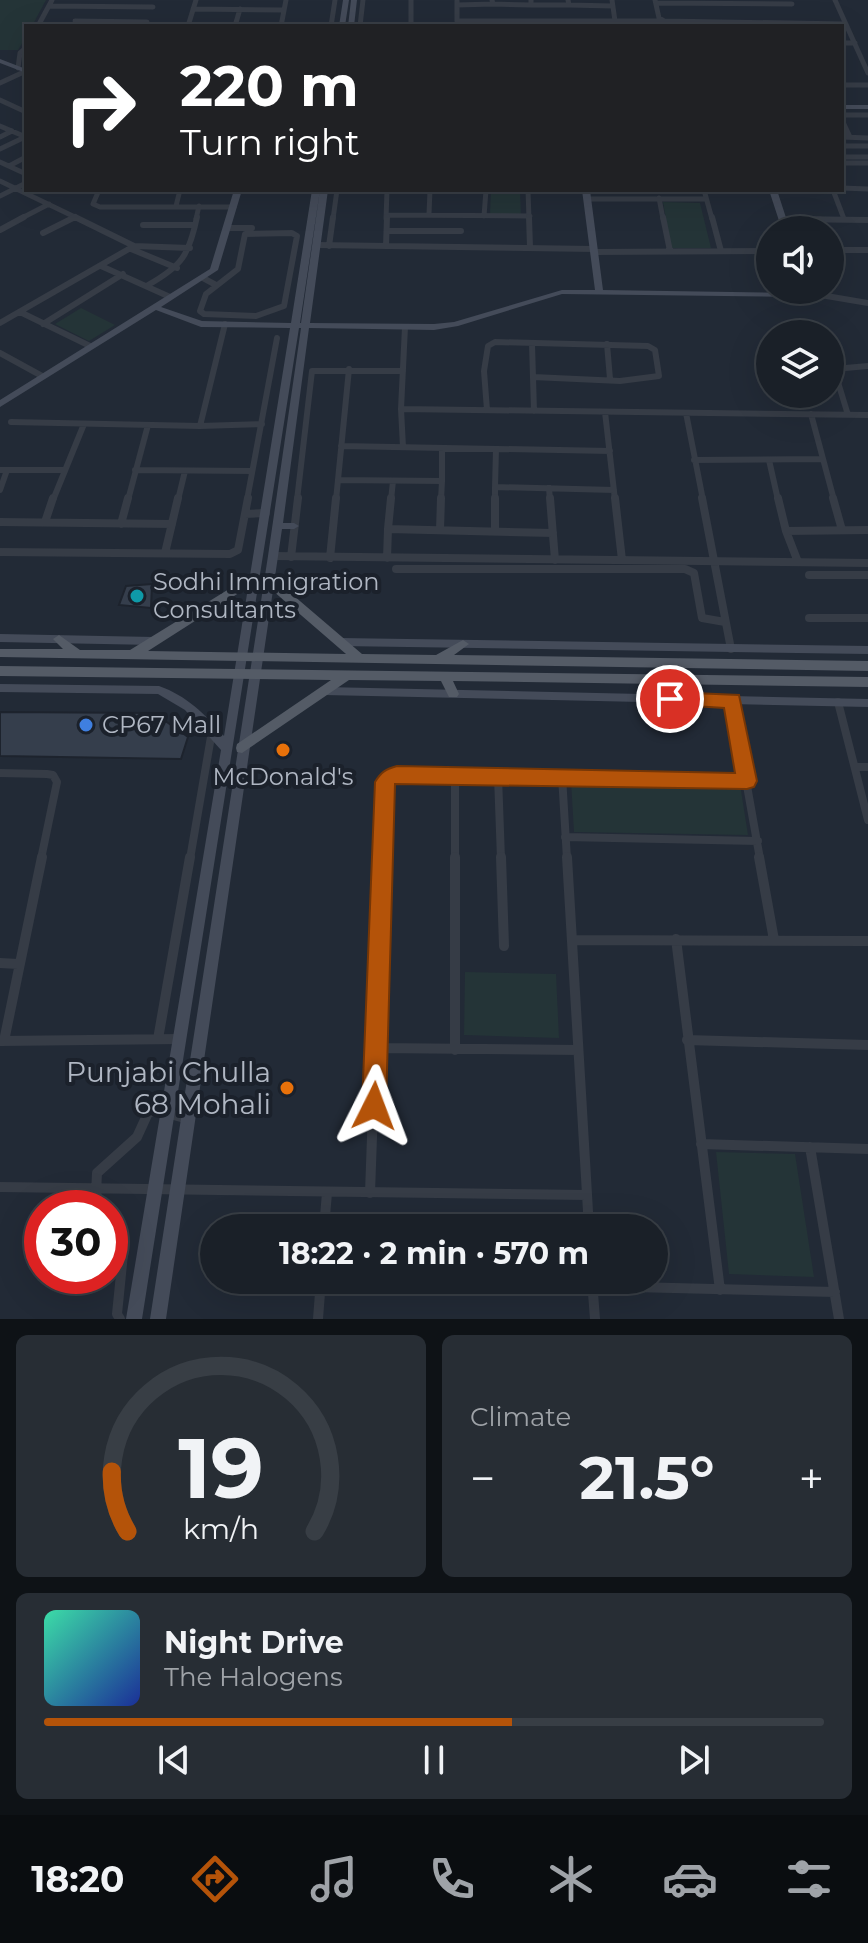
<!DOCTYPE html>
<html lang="en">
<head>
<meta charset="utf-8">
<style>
  :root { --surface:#1a2028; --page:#272d34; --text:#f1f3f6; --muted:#9fa3a8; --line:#383e45; --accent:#b45309 }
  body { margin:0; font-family:Montserrat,sans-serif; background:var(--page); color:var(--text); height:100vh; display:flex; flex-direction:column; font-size:30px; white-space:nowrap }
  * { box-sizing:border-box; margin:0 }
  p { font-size:26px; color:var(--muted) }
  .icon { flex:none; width:44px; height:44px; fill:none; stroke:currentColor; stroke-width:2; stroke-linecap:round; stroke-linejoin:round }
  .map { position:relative; height:1319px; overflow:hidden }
  .drawer { display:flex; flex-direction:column; gap:16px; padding:16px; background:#0e1216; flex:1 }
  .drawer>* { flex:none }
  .guide { position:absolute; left:24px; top:24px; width:820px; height:168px; border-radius:0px; box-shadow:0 8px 32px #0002,0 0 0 2px var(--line); background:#202124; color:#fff; overflow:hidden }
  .fabs { position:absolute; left:756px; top:216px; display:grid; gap:16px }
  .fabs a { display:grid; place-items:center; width:88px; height:88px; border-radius:50%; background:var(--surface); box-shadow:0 8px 32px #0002,0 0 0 2px var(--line); font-size:40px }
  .speed { position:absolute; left:24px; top:1190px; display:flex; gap:16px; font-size:40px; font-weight:700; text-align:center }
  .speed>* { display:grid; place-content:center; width:104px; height:104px; border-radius:50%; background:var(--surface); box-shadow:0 8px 32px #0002,0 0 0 2px var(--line); line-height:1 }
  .speed .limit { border:12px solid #d22; background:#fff; color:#111 }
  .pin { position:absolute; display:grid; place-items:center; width:68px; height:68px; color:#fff; margin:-34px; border:4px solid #fff; border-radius:50%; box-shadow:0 2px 8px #0007 }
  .me { position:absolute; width:88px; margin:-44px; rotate:3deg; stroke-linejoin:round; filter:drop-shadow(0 0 6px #0008) }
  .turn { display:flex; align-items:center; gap:28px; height:168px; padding:0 24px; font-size:36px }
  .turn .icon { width:104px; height:104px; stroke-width:2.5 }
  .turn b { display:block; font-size:56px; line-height:68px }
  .big { font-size:60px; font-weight:700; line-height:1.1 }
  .drawer .card { flex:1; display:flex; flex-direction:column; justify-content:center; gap:12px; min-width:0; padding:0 28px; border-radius:12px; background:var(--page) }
  .drawer .dial { align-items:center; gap:0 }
  .dial svg { height:208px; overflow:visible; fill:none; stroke:var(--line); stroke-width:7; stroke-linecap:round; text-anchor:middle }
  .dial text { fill:var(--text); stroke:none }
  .song { display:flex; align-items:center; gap:24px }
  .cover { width:96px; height:96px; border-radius:12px; background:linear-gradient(135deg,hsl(160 70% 55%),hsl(230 70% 35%)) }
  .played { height:8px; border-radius:4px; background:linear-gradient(90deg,var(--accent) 60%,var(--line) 60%) }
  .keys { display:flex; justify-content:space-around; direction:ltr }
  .heat { display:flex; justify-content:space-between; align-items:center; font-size:44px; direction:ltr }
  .drawer .tiles { flex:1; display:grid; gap:16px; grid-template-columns:1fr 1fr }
  .card:last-child { grid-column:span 2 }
  .trip { position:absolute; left:200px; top:1214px; width:468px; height:80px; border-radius:40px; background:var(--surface); box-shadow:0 8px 32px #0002,0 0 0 2px var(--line); font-weight:700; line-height:80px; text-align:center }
  .menu { display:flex; height:128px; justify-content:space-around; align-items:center; background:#0a0d10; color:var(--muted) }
  .menu .icon { width:56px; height:56px }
  .menu .selected { color:var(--accent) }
  .menu b { font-size:36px; color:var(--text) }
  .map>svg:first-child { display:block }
</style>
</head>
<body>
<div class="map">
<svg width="868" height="1319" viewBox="0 0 868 1319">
  <rect width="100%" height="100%" fill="#222a36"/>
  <!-- green -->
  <path fill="#243437" d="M0,0H46L32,26H26V37L18,50H0Z
    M491,190H520L521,215L490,214Z
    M663,202L700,203L711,248H671Z
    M81,308L115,325L89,341L55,324Z
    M571,781L740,784L748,835L574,832Z
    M465,972L556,974L559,1038L464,1035Z
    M716,1152L795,1154L814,1277L729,1274Z"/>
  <!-- building -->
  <path fill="#353e4c" stroke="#1d232d" stroke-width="2" d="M152,584L151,608L119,605L126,586Z
    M0,712L154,713L188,737L181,759L0,756Z"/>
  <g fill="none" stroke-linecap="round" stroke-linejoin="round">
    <!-- street-far3 -->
    <path stroke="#363c46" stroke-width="5" d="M411,0V26
      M492,0L493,4L531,5
      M531,0V5H569L568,0
      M612,0L615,21H664
      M655,0L659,18L664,21L845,24
      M835,0L868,73
      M457,1V5L493,4
      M656,3L792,4
      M457,5V21H615
      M569,5L613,6
      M49,6L153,7
      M193,9L283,10
      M75,21L147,22
      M38,26L52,0
      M188,26L196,0
      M235,26L240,9
      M250,26H297
      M281,26L286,0
      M331,26L335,0
      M360,26L363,0
      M842,43H855
      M18,68L20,53L26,48
      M0,83L26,71
      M842,85H868
      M0,100L26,112
      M842,115H868
      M842,120L850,137
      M0,126L26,137
      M0,137L12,131
      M842,137L868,138
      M842,146H868
      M0,149L25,137
      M842,157H868
      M0,162L26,174
      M842,163H868
      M9,166L26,157
      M0,181L79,219
      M842,188L868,189
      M99,190L93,204L100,207H234
      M528,190L529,219
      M704,190L712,219
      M833,190L844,219
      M0,196L26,183
      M659,198L663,219
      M587,199H705
      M176,206L180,190
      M429,214L430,190
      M387,215L530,216
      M484,216L486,190
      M20,219L49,204
      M71,219L76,217
      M196,219L199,206
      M333,219L337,190
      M386,219L387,190
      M782,219H821"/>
    <!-- street-far2 -->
    <path stroke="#363c46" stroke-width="6" d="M529,217L530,247
      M663,217L670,251
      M712,217L721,251
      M782,219L868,220
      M143,225H195
      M227,228H252
      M0,230L24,217
      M387,231H461
      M43,233L75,217
      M292,233L297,236L284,306L256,316L204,314L200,311L206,294L238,269L245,234Z
      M317,245L594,249
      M134,246L190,248
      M329,246L333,217
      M386,246L387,217
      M131,249L177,268
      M830,250H868
      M595,252L770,251
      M101,266L170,297
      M203,278L216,285
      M148,285C182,266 189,255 197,217
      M803,292L868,303
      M20,312L90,346
      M0,323L134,246L75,217
      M43,324L123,274
      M225,324L200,426L262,424
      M405,327L401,409L868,415
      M532,344L534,411
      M607,344L610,379
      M0,353L42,376
      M401,409L403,447
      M487,410L484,371L488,346L495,342L648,346L655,350L659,376L620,381L533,377
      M605,412L615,500
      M686,413L703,500
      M811,414L834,500
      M848,415L834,369L868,366
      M11,422L200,426
      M341,446L610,451
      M496,449L495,487L614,490
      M694,460L823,459
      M769,460L778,500
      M0,470H63
      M135,470L252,471
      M338,480L442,481V448
      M495,487V500
      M549,488L550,500
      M0,490L7,470
      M53,500L84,424
      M128,500L148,425
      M178,500L185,471
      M247,500L277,338
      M297,500L312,371H403
      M336,500L349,369
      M391,500L393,481
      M441,500L442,481"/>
    <!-- street-far1 -->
    <path stroke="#363c46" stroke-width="8" d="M391,498L388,529L553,533
      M495,498V531
      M550,498L555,560
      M615,498L622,560
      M702,498L731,649
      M778,498L786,531L868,530
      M833,498L842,530
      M245,514L266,513
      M0,522L172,524
      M45,522L53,498
      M121,524L128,498
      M440,530L441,498
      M786,531L798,562
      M0,552L230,554L238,550L248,498
      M165,553L178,498
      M273,556L868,563
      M291,557L298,498
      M330,558L336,498
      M387,558L388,529
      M396,569H685L694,573L702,618L725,622
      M809,575H868
      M809,618H868
      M732,701L760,859
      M838,702L868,820
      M855,767H868
      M0,773L47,774L53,775L57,782L41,859
      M455,776V859
      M498,776L501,859
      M562,776L567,859
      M565,837L758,841
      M190,859L212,731
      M382,859L385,782L390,776L747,781"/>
    <!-- street -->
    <path stroke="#363c46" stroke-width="10" d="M455,857V1050
      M501,857L504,946
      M567,857L589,1228
      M759,857L774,940
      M676,939L720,1290
      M572,940L868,941
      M0,963L18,964
      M158,1039L190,857
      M687,1040L868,1045
      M1,1041L179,1039
      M4,1041L42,857
      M377,1048L578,1050
      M701,1144L868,1149
      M810,1147L839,1319
      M0,1187L587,1195
      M370,1193L382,857
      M102,1208L96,1194L97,1173L137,1137L148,1113L156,1110L188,1119
      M110,1219L123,1254L117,1314L120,1319
      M324,1228L327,1193
      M592,1280L595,1319
      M593,1286L835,1292
      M318,1319L321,1280"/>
    <!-- secondary -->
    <path fill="#444b59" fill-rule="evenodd" d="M343,0H349L345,26H339Z
      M351,0H357L354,26H348Z
      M0,59L26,69V73L0,63Z
      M842,105H868V109H842Z
      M234,190H242L218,270L161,307L202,321L291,323L312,190H320L300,323H301L320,190H328L310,323L434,324L454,322L562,290H595L582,190H590L603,290L793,293L798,290H808L794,297L562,294L458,326L434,330L309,328L283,523H294L299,526L294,529H282L166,1319H150L268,556L301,328H299L142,1319H126L221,750L185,710L158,694L0,692V684L159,686C187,696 205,714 224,736L290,328L201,327L156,310L0,407V400L210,269Z
      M769,190H777L790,230H782Z
      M0,634L154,637L159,641L154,645L0,642Z
      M340,638L868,646V654L340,646L335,642Z
      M324,687L868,699V707L324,695L320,694L318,691L320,688Z"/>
    <!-- primary -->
    <path fill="#545b66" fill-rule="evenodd" d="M255,573L259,574L261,577L259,580L148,651L346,654L265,584L263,581L265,578H273L362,654L436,655L463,640L469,644L454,655L868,661V671L0,657V649H63L53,639L59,635L80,650H130Z
      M0,666L868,677V687L453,681L459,694L457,697H449L441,681L349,680L242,753L237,752L236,748L237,744L331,680L0,676Z"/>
  </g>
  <!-- route -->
  <path fill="#b45309" stroke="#753606" stroke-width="2" d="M670,692L739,695L757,781L754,787L747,789L395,784L386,1106L383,1115L374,1118L366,1115L362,1106L375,782C381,772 386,769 397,766L735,773L724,708L663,704L661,699Z"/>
  <!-- markers -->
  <circle fill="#0f9aa8" stroke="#1b212b" stroke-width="3" cx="137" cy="596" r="8"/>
  <circle fill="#3f7fe0" stroke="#1b212b" stroke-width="3" cx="86" cy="725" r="8"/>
  <g fill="#e8710a" stroke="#1b212b" stroke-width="3">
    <circle cx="283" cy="750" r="8"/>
    <circle cx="287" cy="1088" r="8"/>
  </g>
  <g text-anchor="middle" stroke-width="8" stroke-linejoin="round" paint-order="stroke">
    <!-- poi labels -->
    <g font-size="24" fill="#b0b7c3" stroke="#1b212b" text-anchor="start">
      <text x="153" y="590">Sodhi Immigration<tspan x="153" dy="28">Consultants</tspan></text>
      <text x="102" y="733">CP67 Mall</text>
      <text x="283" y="785" text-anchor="middle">McDonald's</text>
    </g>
    <!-- near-poi labels -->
    <g font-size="28" fill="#b0b7c3" stroke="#1b212b" text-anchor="end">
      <text x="271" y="1082">Punjabi Chulla<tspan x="271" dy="32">68 Mohali</tspan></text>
    </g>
  </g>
</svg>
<div class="fabs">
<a><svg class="icon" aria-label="sound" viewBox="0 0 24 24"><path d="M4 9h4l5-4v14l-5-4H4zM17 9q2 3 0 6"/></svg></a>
<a><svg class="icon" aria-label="layers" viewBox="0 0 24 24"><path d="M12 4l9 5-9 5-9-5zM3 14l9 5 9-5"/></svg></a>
</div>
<div class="speed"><div class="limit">30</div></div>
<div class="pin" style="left:670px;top:699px;background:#d93025"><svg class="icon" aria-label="arrive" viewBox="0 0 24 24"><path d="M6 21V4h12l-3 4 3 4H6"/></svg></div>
<svg class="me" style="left:374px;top:1106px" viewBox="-20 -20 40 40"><path d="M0-17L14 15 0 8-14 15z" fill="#b45309" stroke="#fff" stroke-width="4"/></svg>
<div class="trip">18:22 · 2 min · 570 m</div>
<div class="guide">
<div class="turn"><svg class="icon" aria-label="right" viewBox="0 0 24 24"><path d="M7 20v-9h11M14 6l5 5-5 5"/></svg><div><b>220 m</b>Turn right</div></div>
</div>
</div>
<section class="drawer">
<div class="tiles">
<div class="card dial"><svg viewBox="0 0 100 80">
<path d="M14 69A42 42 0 1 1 86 69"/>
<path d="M14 69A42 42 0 0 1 8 46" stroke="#b45309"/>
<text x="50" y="56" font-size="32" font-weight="700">19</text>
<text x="50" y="72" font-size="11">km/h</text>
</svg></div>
<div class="card"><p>Climate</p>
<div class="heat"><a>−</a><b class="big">21.5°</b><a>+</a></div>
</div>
<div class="card">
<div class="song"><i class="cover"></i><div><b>Night Drive</b><p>The Halogens</p></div></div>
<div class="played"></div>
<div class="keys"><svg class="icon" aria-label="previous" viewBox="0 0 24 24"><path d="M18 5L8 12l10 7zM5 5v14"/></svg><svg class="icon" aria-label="pause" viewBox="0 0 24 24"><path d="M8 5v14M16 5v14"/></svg><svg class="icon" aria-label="next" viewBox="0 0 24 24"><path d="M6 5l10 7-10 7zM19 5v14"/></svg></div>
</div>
</div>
</section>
<nav class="menu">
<b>18:20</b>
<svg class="icon selected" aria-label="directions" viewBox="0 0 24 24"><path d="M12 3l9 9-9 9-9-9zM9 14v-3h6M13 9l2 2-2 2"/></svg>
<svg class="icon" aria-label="music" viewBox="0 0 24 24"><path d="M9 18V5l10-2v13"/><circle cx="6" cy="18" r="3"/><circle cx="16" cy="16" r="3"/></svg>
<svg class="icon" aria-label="phone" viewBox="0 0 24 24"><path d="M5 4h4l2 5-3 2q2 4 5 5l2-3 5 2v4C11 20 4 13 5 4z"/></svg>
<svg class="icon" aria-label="climate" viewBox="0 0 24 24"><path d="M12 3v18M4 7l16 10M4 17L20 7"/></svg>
<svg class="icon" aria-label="car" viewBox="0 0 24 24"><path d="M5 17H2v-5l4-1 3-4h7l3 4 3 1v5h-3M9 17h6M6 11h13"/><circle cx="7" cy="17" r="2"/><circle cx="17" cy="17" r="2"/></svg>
<svg class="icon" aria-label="filters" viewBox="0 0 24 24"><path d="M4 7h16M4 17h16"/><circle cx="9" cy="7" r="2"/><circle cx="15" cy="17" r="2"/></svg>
</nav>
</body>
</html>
